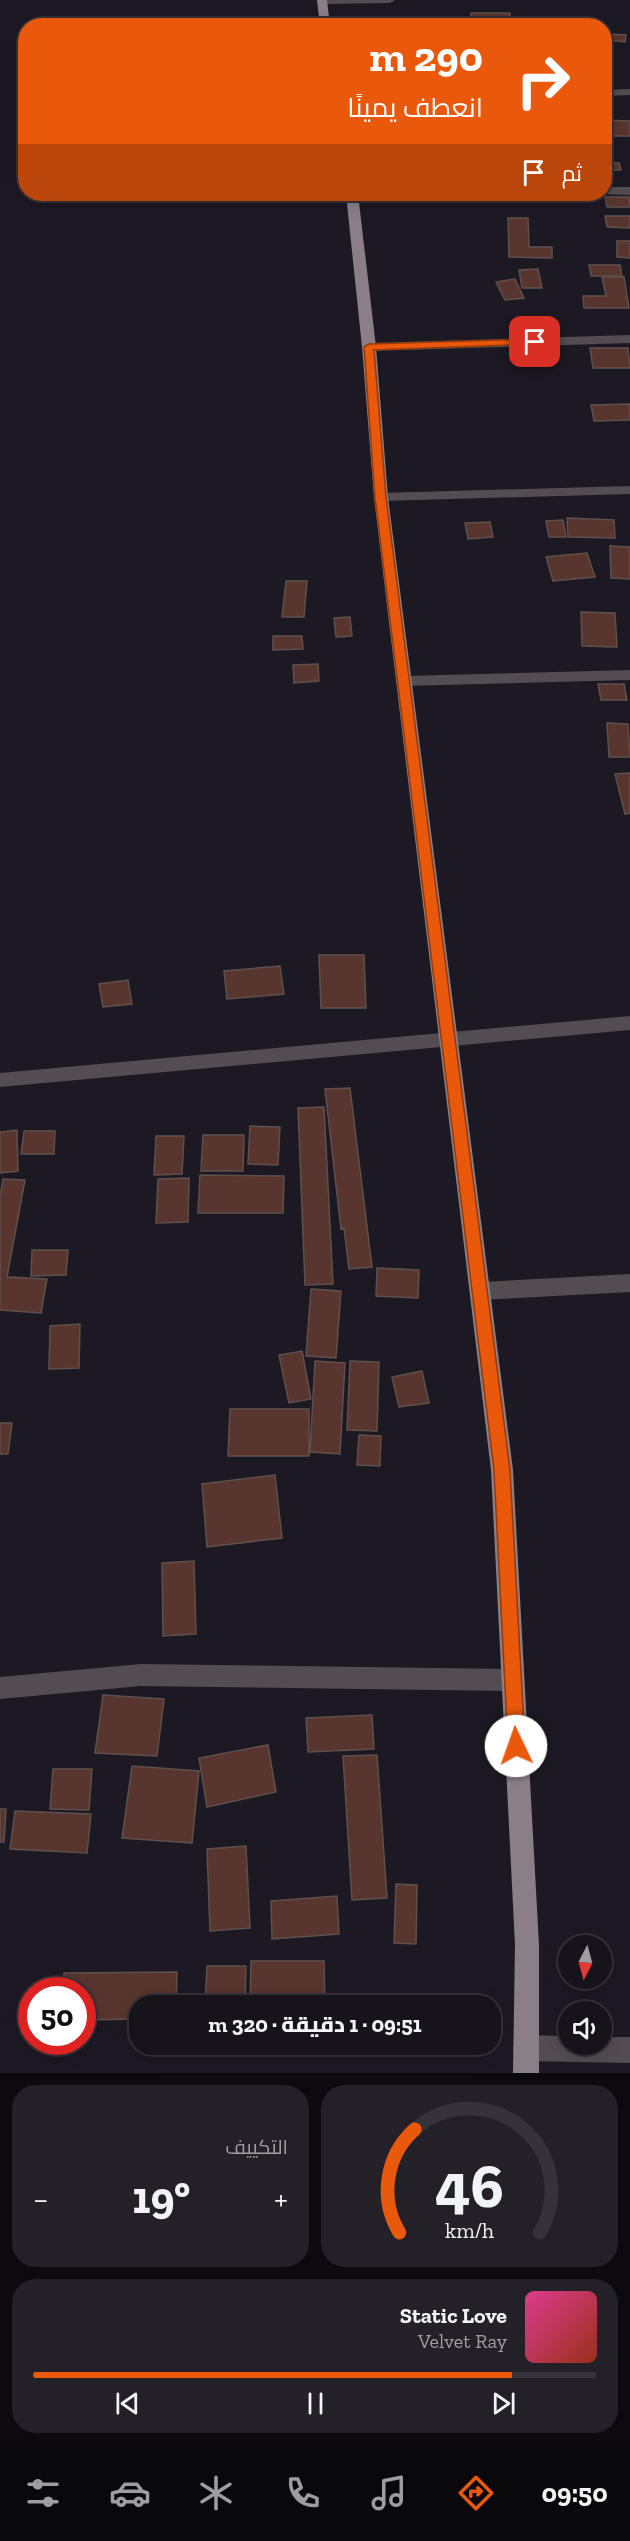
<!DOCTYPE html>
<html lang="ar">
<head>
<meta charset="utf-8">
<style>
  :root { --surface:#16131a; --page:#232027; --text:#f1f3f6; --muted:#9e9ea2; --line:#353239; --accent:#ea580c }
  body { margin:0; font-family:"Zilla Slab",Cairo,serif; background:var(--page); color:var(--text); direction:rtl; height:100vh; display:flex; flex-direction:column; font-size:22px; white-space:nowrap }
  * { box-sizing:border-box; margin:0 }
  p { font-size:20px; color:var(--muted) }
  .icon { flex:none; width:33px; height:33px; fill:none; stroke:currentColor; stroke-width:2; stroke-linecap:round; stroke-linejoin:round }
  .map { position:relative; height:2073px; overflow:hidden; direction:ltr }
  .panel { display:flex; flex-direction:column; gap:12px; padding:12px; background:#0c0a0e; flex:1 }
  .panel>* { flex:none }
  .hud { position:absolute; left:18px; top:18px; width:594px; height:183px; border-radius:24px; box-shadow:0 3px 15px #0003,0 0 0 2px var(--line); direction:rtl; background:#ea580c; color:#fff; overflow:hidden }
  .needle { width:39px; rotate:186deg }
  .buttons { position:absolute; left:558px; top:1935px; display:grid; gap:12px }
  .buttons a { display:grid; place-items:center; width:54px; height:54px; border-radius:50%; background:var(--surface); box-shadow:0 3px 15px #0003,0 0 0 2px var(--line); font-size:30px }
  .speed { position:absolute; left:18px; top:1977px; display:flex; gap:12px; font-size:30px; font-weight:700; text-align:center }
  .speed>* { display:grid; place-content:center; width:78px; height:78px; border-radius:50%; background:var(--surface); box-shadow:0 3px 15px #0003,0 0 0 2px var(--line); line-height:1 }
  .speed .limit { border:9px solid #d22; background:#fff; color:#111 }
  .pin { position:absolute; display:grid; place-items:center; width:51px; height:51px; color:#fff; margin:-26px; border-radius:12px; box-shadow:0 3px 9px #0006 }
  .me { position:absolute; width:66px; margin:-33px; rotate:357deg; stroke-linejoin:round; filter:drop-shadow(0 0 4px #0008) }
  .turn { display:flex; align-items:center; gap:21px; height:126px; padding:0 30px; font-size:27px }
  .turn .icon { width:78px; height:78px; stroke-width:2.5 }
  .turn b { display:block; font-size:42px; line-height:51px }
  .then { display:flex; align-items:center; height:57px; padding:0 30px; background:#0003; gap:12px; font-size:22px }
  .big { font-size:45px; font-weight:800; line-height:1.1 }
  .panel .tile { flex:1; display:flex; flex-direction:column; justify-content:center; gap:9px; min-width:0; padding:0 21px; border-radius:24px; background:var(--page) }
  .panel .dial { align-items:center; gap:0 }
  .dial svg { height:156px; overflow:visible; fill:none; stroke:var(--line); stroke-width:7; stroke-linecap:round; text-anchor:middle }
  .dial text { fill:var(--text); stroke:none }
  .song { display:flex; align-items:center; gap:18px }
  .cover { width:72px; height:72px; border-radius:9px; background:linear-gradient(135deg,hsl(330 70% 55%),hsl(10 70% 35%)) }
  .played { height:6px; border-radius:3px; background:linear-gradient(90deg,var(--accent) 85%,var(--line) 85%) }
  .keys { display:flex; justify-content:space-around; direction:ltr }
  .heat { display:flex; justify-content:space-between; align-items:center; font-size:33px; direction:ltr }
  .panel .tiles { flex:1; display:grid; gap:12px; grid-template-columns:1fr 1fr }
  .tile:last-child { grid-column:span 2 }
  .trip { position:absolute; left:129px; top:1995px; width:372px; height:60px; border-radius:24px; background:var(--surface); box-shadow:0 3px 15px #0003,0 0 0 2px var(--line); font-weight:800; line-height:60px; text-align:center; direction:rtl }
  .tabs { display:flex; height:96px; justify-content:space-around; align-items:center; background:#09080a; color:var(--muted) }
  .tabs .icon { width:42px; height:42px }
  .tabs .selected { color:var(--accent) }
  .tabs b { font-size:27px; color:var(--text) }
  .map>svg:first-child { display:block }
</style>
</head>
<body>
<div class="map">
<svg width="630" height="2073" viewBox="0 0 630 2073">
  <rect width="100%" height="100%" fill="#1d1923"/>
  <!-- building -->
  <path fill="#58352f" stroke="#5f504d" stroke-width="1.5" d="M471,13H510V26H471Z
    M609,34L626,35L625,42L607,40Z
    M604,120L630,121V136H604Z
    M604,162L619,163L621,170H604Z
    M303,194H323V200H304Z
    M605,197H629L630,207H607Z
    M605,216H630V228L607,227Z
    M508,218H528L529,247H552V258L509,257Z
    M617,241H630V258L617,257Z
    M589,265H620L622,276H591Z
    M538,269L542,288H522L519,270Z
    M602,277H624L629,308H584L583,296H606Z
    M515,279L524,298L505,300L496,282Z
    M590,348H628L630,368H593Z
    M630,404V420L594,421L591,405Z
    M567,518L614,520L615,538L568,537Z
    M563,520L566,537H549L546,521Z
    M490,522L493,537L468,539L465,523Z
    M610,546L630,547V579L611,578Z
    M587,553L595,577L553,581L546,557Z
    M286,581H307L304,617H282Z
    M581,612L615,613L617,647L582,646Z
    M350,617L352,636L336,637L334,618Z
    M273,636H302L303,649L273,650Z
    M318,664L319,681L294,683L293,665Z
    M598,684H624L627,700H601Z
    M607,723L628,724L630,757H609Z
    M630,773V813L625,814L615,774Z
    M319,955H364L366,1008H321Z
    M280,966L284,994L227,999L224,971Z
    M128,980L132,1004L103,1007L99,984Z
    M350,1088L372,1267L349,1269L344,1228L341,1229L325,1089Z
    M324,1107L333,1284L305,1285L298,1108Z
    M250,1126L280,1127L278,1165L248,1164Z
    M17,1130L18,1171L0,1173V1132Z
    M24,1131H55L54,1154H21Z
    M203,1135H244L243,1171H201Z
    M156,1136H184L182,1174L154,1175Z
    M200,1175L284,1176L283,1213H198Z
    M189,1178L188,1222L156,1223L158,1179Z
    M3,1179L25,1180L7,1277L47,1279L41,1313L0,1310V1196Z
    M32,1250H68L66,1275L31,1276Z
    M377,1268L419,1270L418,1298L376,1296Z
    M311,1289L341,1291L336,1358L306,1356Z
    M80,1324L79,1368L49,1369L50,1326Z
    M302,1351L311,1399L289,1403L279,1355Z
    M315,1361L345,1363L340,1454L310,1452Z
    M350,1361L379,1362L377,1431L347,1430Z
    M422,1371L429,1403L399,1407L392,1377Z
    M230,1409H309V1456H228Z
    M0,1423H12L8,1454H0Z
    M359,1435L381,1436L380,1466L357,1465Z
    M275,1475L282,1538L207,1547L202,1484Z
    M194,1561L196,1634L163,1636L162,1563Z
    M103,1695L164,1699L157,1756L95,1753Z
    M372,1715L374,1749L308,1752L306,1718Z
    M268,1745L276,1792L207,1807L199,1758Z
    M377,1755L387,1898L352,1900L343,1756Z
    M132,1766L199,1771L192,1843L122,1838Z
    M53,1769H92L89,1810L50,1809Z
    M0,1809H6L4,1842H0Z
    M15,1811L91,1814L87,1853L10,1849Z
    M246,1846L250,1928L210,1931L207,1849Z
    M396,1884L417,1885L416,1944L394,1943Z
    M337,1896L339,1934L272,1939L271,1901Z
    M251,1961H324L325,2006H250Z
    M207,1966H246L245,2006H205Z
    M177,1972L176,2006H140V2019L82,2020V1990H63L64,1973Z"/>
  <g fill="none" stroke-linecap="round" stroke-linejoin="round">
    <!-- minor -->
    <path fill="#534d51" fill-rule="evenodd" d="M317,0H395L390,3L322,4L318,3Z
      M630,89V95L604,96V90Z
      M604,187H630V195L600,194H604Z
      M420,194H535L529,198L353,203L347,199L353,195Z
      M630,335V343L369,351L362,347L369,343Z
      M630,486V494L381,501L374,497L381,493Z
      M630,670V680L405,686L400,685L397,681L400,677L405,676Z
      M630,1016V1030L0,1087V1073Z
      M630,1274V1292L480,1300L473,1297L470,1291L473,1285L480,1282Z
      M141,1664L513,1669L521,1672L524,1680L521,1688L513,1691L141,1686L0,1699V1677Z
      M526,2035L568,2036V2044H602V2037H630V2063L526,2061L517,2057L513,2048L517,2039Z"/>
    <!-- major -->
    <path fill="#8b7f87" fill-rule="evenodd" d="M317,0H327L330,26H320Z
      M346,194H358L376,347L388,497L513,1470L539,1945V2073H513L515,1945L491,1470L374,497L362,347Z"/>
  </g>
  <!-- route -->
  <path fill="#ea580c" stroke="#983908" stroke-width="1.5" d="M535,339L539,340V344L374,350L386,497L510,1470L525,1746L523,1752L516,1754L510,1752L508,1746L494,1470L375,497L364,347L369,344Z"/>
</svg>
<div class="buttons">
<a><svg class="needle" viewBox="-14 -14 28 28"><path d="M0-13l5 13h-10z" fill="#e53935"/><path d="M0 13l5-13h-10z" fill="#9e9ea2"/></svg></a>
<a><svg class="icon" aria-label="sound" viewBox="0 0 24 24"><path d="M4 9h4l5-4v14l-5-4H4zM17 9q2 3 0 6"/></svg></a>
</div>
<div class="speed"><div class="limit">50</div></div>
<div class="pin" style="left:535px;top:342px;background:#d93025"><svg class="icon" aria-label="arrive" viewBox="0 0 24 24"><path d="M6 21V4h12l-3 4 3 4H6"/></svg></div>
<svg class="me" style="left:516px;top:1746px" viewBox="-20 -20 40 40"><circle r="19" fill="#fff"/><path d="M0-13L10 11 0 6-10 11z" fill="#ea580c"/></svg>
<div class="trip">09:51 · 1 دقيقة · 320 m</div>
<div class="hud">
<div class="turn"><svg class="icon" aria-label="right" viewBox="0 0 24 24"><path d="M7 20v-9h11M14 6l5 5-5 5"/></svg><div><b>290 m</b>انعطف يمينًا</div></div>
<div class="then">ثم<svg class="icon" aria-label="arrive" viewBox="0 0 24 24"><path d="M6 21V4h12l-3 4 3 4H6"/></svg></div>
</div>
</div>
<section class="panel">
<div class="tiles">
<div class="tile dial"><svg viewBox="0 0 100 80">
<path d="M14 69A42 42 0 1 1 86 69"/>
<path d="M14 69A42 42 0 0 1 22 16" stroke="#ea580c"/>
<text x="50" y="56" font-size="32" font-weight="700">46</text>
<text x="50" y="72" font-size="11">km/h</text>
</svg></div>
<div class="tile"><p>التكييف</p>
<div class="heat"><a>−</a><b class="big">19°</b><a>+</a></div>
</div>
<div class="tile">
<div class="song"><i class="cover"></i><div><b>Static Love</b><p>Velvet Ray</p></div></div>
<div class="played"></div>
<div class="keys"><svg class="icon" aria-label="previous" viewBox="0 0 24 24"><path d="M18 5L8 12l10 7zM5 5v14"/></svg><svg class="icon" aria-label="pause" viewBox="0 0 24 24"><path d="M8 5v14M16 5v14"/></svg><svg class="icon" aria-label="next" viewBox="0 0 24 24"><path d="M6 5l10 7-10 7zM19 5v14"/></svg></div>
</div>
</div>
</section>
<nav class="tabs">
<b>09:50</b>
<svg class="icon selected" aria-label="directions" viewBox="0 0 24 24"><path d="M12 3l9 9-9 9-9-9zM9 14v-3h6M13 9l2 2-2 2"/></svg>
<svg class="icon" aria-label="music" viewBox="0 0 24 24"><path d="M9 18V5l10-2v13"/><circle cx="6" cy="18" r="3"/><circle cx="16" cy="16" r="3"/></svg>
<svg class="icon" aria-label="phone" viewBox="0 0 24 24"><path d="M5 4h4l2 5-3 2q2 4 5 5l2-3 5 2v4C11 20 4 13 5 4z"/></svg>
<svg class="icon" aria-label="climate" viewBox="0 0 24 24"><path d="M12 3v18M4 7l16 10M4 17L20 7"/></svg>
<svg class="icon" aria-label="car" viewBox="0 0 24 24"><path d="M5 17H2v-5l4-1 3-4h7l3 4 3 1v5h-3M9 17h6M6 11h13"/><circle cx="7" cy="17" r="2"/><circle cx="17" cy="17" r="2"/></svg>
<svg class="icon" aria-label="filters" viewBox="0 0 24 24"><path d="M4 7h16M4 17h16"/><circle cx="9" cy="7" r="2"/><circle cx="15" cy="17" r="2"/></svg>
</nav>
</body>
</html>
